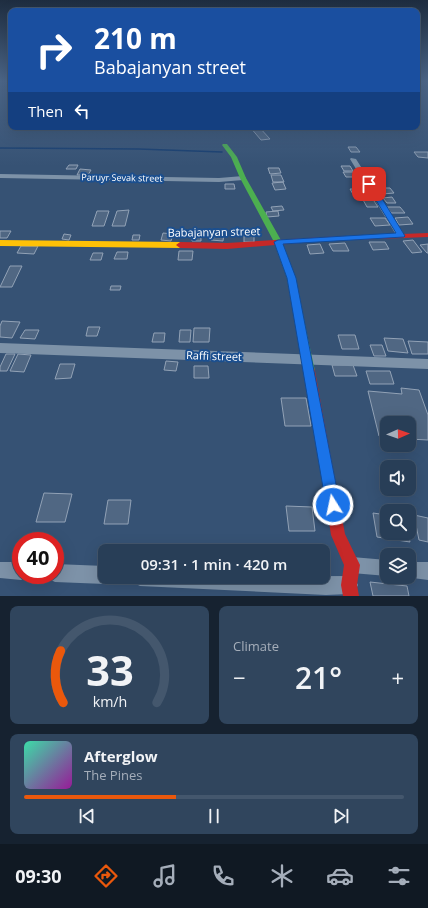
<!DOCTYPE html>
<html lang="en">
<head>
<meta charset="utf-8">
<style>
  :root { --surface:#283e57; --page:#30455d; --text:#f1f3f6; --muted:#a5aeba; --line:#44576d; --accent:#ea580c }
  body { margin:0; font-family:"Open Sans",sans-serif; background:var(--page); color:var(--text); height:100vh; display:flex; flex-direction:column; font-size:15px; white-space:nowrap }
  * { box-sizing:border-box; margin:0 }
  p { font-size:13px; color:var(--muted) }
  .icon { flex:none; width:22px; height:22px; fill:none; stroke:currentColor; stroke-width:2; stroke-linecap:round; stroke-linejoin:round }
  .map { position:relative; height:596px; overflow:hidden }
  .side { display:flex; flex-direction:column; gap:10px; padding:10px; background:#162230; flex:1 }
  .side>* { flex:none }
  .banner { position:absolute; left:8px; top:8px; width:412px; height:122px; border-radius:8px; box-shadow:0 4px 16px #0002,0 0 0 1px var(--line); background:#1a4fa0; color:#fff; overflow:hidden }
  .needle { width:26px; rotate:88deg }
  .controls { position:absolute; left:380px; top:416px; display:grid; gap:8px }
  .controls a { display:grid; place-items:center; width:36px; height:36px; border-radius:8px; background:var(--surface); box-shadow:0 4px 16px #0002,0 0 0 1px var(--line); font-size:20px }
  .speed { position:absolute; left:12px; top:532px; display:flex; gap:8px; font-size:20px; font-weight:700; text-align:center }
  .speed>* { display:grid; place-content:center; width:52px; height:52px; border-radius:50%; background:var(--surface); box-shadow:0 4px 16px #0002,0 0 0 1px var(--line); line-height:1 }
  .speed .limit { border:6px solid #d22; background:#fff; color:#111 }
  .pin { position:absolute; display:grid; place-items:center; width:34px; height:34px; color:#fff; margin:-17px; border-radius:8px; box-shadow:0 2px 6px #0006 }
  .me { position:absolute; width:44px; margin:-22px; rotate:350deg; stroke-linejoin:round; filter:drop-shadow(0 0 3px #0008) }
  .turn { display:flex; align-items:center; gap:14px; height:84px; padding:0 20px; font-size:18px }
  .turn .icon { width:52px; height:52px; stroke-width:2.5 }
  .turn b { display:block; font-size:28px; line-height:34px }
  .then { display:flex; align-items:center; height:38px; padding:0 20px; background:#0003; gap:8px; font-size:15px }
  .big { font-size:30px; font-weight:600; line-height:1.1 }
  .side .card { flex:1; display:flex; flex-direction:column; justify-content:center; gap:6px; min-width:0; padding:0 14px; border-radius:8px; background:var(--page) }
  .side .dial { align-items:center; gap:0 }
  .dial svg { height:104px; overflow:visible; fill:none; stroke:var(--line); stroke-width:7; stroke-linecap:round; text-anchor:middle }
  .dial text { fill:var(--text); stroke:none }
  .song { display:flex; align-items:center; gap:12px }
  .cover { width:48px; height:48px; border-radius:6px; background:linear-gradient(135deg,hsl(160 70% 55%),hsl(300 70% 35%)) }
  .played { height:4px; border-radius:2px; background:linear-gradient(90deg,var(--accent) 40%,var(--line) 40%) }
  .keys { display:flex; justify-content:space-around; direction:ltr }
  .heat { display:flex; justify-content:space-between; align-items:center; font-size:22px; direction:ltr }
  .side .tiles { flex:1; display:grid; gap:10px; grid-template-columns:1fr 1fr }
  .card:last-child { grid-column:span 2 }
  .trip { position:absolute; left:98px; top:544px; width:232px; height:40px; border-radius:8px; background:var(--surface); box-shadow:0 4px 16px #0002,0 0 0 1px var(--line); font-weight:600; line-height:40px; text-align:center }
  .dock { display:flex; height:64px; justify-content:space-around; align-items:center; background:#101923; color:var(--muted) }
  .dock .icon { width:28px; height:28px }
  .dock .selected { color:var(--accent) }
  .dock b { font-size:18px; color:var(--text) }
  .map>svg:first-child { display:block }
</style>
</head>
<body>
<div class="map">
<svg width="428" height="596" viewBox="0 0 428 596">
  <rect width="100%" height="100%" fill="#365274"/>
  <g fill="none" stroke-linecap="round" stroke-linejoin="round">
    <!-- stream-far1 -->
    <path stroke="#153c6e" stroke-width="1" d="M0,83L7,82"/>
    <!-- stream -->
    <path stroke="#153c6e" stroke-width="1.5" d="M0,148L139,149L222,152"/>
  </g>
  <!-- building -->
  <path fill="#506783" stroke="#92a2b6" d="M250,127H259L270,139L261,140Z
    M348,147H356L360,152H351Z
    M414,152H428V158L418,157Z
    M69,165H78L76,169H66Z
    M341,166H350L353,171H344Z
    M268,168H279L281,173L270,174Z
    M80,169L91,170L88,175H77Z
    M343,172H354L356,177H346Z
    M271,175H281L284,182H273Z
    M370,179H382L385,184H373Z
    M283,182L286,189L275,190L272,183Z
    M225,184H234L235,189H225Z
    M378,188H390L394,193L382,194Z
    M350,189H365L369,195L354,196Z
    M392,197L396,203H387L383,198Z
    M362,198H372L378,207H367Z
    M282,206L284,210L273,211L271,207Z
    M387,207H400L405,213H391Z
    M129,210L125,226H112L117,211Z
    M97,211H109L104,226H92Z
    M278,211L279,216L267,217L266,212Z
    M408,217L413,224L399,225L395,218Z
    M370,218H385L390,225L375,226Z
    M0,231H11L7,238H0Z
    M163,233L173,234L171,241L161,240Z
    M212,233H224L223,241L211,240Z
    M64,234L71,235L69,240L62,239Z
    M244,234H254V242H244Z
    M133,235H140L139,240H132Z
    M193,236H201V241H192Z
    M413,240L422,252L412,253L403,241Z
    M369,242H385L389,249L373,250Z
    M345,243L349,251H333L329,244Z
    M320,244L324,253L310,254L307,245Z
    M428,244V253H427L420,245Z
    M21,246H38L34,254L17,253Z
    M179,251H193L192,260H178Z
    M117,252H128L127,259H114Z
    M93,253H103L101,260H90Z
    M10,266H22L12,287H0Z
    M111,286H121L120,290H110Z
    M2,321L20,322L12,338L0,337V326Z
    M88,327H100L97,336H86Z
    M194,328H210L209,342H193Z
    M25,330H39L35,339L20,338Z
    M180,330H191L190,342H179Z
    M154,333H165L164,342H152Z
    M338,335H355L359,349H342Z
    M384,338L403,339L408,353L388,351Z
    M408,341L428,342V354H412Z
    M370,345H382L386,356H374Z
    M6,354H15L7,371H0V367Z
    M18,354L31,355L24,372L10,371Z
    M166,361L178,362L176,371L164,370Z
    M60,364H75L71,378L55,379Z
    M332,365H353L357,376H335Z
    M194,366H208L209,378H194Z
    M366,371H390L394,384H370Z
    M401,388L419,390L428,415V440L409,439V423H387V437L379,436L368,391L402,394Z
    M281,398H306L311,426H285Z
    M44,493L72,494L65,522H36Z
    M108,500H131L128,524H104Z
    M286,506L312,507L315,531H289Z
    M373,513L387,515V533H408L410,542L377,537Z
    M414,515L428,518V542L419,540Z
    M370,582L407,586L409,596H373Z"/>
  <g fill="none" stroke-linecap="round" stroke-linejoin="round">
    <!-- street -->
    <path fill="#7d92a8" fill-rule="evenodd" d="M351,158L356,159L405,236L404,238H398L350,159Z
      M0,174L219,178L243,176L246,178L243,180L219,182L0,178Z
      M0,343L428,359V369L0,353Z
      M352,557L387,560V576L352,573L346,571L344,565L346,559Z
      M0,562H21V575H28L27,577L21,580L0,578Z
      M409,562H428V580L405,577H409Z
      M55,564L105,566V577H113L111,581L105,584L55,582L49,579L47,575H55Z
      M349,576L355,579L358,585L355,591L349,594L326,595L140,586L134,583L131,577Z"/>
    <!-- fast -->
    <path fill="#4caf50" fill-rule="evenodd" d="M223,144H227L237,157L246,178L282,242L295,278L315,371L314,374L310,376L306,374L305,371L287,278L274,242L240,178L231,157L222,145Z"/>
    <!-- slow -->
    <path fill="#ffc107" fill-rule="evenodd" d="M0,240L180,242L184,245L180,248L0,246Z"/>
    <!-- jam -->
    <path fill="#c62828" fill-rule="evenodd" d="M428,233V237L324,241L227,249L180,248L176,245L180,242L227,243L324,237Z
      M310,366L314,368L315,371L345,534L360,565L357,585L359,596H343L341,585L344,565L331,535L305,371L306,368Z"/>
  </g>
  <!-- sky -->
  <linearGradient id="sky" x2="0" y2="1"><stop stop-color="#1e2d40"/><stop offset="0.49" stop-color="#4c6688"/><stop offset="1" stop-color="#4c6688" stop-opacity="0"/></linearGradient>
  <rect width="428" height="166" fill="url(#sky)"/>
  <!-- route -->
  <path fill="#1a73e8" stroke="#114b97" d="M369,182L373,184L405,236L404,237L283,244L296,278L340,505L338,510L333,512L328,510L326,505L287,278L274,242L278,240L396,233L366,184Z"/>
  <g text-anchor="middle" stroke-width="4" stroke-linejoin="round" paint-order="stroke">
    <!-- far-street labels -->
    <g font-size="9" fill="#fff" stroke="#1b4f8f">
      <text transform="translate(122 178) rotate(1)" y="3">Paruyr Sevak street</text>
    </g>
    <!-- street labels -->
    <g font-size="11" fill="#fff" stroke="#1b4f8f">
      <text transform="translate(214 232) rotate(-1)" y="4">Babajanyan street</text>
      <text transform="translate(214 356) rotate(2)" y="4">Raffi street</text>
    </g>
  </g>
</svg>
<div class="controls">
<a><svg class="needle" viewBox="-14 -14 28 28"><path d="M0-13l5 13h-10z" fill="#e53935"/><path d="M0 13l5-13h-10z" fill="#a5aeba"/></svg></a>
<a><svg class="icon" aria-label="sound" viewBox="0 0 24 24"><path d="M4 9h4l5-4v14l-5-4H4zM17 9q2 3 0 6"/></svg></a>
<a><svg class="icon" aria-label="search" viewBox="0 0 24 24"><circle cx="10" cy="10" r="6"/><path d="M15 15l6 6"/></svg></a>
<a><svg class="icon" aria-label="layers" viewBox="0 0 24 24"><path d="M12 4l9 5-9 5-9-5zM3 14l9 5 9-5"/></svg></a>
</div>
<div class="speed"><div class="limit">40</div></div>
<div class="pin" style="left:369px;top:184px;background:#d93025"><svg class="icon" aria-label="arrive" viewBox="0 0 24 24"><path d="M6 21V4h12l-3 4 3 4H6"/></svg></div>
<svg class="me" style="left:333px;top:505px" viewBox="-20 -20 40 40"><circle r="17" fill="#1a73e8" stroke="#fff" stroke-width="3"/><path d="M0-11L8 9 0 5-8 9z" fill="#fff"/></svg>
<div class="trip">09:31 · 1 min · 420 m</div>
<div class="banner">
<div class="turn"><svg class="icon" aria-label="right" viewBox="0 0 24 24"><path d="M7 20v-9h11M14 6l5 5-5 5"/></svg><div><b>210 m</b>Babajanyan street</div></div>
<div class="then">Then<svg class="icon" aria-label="left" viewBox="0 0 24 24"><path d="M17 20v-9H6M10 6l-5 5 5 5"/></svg></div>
</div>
</div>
<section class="side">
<div class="tiles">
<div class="card dial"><svg viewBox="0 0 100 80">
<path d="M14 69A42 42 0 1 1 86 69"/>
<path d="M14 69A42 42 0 0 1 12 29" stroke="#ea580c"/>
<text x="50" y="56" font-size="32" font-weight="700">33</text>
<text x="50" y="72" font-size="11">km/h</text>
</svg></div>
<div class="card"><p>Climate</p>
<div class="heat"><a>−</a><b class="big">21°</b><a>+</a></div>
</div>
<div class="card">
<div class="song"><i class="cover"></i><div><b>Afterglow</b><p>The Pines</p></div></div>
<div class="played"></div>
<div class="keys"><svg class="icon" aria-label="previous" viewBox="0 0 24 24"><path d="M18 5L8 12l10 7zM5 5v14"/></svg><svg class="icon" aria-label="pause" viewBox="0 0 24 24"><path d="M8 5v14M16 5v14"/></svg><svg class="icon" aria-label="next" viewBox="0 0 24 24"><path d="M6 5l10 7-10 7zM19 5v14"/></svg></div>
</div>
</div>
</section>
<nav class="dock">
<b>09:30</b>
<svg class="icon selected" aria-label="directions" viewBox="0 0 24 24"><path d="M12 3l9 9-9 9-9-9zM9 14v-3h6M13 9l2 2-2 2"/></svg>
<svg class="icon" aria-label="music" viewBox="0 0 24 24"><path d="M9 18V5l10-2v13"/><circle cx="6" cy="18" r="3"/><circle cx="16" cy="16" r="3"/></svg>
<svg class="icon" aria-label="phone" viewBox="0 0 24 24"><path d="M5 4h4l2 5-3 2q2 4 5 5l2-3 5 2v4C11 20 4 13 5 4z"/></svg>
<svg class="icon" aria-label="climate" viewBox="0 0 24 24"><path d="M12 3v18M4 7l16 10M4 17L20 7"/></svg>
<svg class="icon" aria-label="car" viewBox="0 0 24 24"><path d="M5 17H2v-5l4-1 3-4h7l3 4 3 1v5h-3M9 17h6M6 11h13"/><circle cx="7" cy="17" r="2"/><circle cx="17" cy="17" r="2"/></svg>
<svg class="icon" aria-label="filters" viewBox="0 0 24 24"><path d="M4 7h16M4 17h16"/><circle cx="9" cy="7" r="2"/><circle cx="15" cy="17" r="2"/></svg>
</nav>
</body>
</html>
